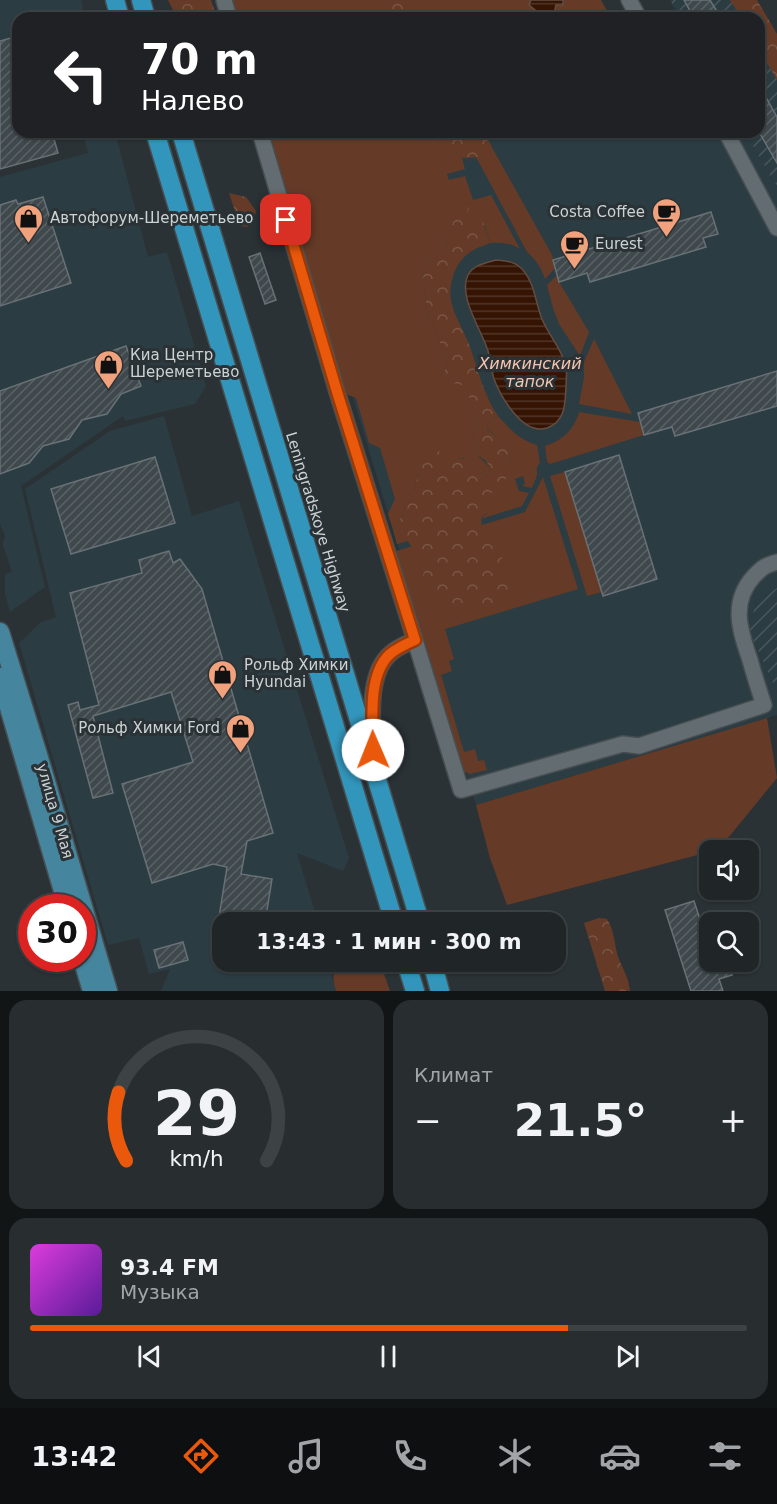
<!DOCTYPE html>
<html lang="ru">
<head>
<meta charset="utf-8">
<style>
  :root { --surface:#202628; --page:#282e30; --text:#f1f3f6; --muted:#a2a5a8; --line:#3d4345; --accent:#ea580c }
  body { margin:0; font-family:"DejaVu Sans",sans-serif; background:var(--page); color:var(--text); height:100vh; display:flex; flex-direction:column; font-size:22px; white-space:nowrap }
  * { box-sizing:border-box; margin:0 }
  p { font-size:20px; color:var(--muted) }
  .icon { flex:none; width:33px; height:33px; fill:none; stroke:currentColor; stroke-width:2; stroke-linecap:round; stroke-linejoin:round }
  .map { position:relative; height:991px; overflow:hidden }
  .drawer { display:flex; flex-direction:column; gap:9px; padding:9px; background:#121516; flex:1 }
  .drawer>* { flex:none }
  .banner { position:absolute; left:12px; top:12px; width:753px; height:126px; border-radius:18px; box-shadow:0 2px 4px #0004,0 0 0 2px var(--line); background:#202124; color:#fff; overflow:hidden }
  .controls { position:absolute; left:699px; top:840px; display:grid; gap:12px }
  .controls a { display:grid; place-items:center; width:60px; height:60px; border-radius:12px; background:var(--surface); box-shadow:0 2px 4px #0004,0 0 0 2px var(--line); font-size:30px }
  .speed { position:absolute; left:18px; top:894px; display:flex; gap:12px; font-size:30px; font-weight:700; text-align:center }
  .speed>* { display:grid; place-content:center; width:78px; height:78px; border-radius:50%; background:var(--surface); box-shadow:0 2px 4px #0004,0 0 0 2px var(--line); line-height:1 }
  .speed .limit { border:9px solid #d22; background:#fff; color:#111 }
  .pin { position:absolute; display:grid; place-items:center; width:51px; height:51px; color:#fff; margin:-26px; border-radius:12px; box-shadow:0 3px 9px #0006 }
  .me { position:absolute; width:66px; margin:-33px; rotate:359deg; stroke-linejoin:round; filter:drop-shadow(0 0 4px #0008) }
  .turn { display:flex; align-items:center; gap:21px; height:126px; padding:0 30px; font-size:27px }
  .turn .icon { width:78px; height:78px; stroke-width:2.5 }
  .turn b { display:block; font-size:42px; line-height:51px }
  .big { font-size:45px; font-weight:700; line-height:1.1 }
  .drawer .tile { flex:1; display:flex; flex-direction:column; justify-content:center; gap:9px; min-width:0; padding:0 21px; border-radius:18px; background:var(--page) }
  .drawer .dial { align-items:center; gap:0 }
  .dial svg { height:156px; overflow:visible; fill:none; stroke:var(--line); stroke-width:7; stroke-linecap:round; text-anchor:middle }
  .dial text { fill:var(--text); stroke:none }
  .song { display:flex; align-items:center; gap:18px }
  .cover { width:72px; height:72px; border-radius:9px; background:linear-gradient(135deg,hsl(300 70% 55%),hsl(270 70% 35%)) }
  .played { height:6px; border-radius:3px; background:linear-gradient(90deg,var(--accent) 75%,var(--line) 75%) }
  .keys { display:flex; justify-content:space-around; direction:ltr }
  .heat { display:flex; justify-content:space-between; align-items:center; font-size:33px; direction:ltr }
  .drawer .tiles { flex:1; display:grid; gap:9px; grid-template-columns:1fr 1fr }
  .tile:last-child { grid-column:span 2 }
  .trip { position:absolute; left:212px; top:912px; width:354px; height:60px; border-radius:18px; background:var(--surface); box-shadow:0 2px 4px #0004,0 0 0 2px var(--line); font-weight:700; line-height:60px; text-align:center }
  .dock { display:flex; height:96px; justify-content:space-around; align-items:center; background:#0d0f10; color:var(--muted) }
  .dock .icon { width:42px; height:42px }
  .dock .current { color:var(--accent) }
  .dock b { font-size:27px; color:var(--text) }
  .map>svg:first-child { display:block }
</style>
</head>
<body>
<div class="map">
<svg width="777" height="991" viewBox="0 0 777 991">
  <defs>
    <pattern id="industrial-furrows" width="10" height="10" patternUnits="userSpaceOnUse" patternTransform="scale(1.5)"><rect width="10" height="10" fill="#2c3c43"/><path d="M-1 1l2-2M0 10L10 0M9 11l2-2" fill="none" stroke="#49575d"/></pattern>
    <pattern id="forest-crowns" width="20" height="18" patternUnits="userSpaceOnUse" patternTransform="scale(1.5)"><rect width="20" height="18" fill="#653b27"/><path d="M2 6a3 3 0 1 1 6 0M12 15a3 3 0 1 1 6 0" fill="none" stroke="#7a5645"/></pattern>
    <pattern id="water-rules" width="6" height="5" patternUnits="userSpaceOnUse" patternTransform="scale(1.5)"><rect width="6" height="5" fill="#351403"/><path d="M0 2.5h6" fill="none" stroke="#513527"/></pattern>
    <pattern id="building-hatch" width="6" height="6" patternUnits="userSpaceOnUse" patternTransform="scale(1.5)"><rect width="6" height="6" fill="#3f484c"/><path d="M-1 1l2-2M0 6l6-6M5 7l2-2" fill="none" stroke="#5a6265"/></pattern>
  </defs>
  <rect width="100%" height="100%" fill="#2a3236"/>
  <!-- built -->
  <path fill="#2c3c43" d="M0,0H81L85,18H18V86L0,91Z
    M83,132H115L148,257L167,252L206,386L195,404L125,421L123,416L21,486L45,587L10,612L5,594V574L12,572L2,542L4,541L5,536L0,524V177L88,153Z
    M478,132H745L777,187V588L757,600L748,628L777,692V715L476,805L319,285L381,161Z
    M164,416L192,516L239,501L349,858L343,871L297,853L318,922H222V962H328L336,991H161L170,969L149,974L139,938L108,945L19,643L40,623L56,617L25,489L110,431Z"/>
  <!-- industrial -->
  <path fill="url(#industrial-furrows)" d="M670,0H738L748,18H680Z
    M759,37L777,69V187L745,132H759Z
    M777,588V692L748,628L757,600Z"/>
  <!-- green -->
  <path fill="#653b27" d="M232,0H531L529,5L545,18H237Z
    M563,0H601L611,18H547L554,14L556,5H563Z
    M269,132H430L432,142L452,150L462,158L465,169L447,174L449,180L465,176L471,194L464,197L449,232L445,248L433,254L423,274L427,312L449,364L440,376L465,385L479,424L473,438L479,443L481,448L477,455L490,467L487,477L474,468L464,458H448L440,454L418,473L415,487L405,500V511L393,530L388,514L395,499L380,448L369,443L356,398L346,394L310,278Z
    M494,151L552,255L555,268L545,279C541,267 536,260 527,252L476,157Z
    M491,195L520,249C511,243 501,242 490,243L485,226L468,218L466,213L473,200Z
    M557,275L559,282L589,332L580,356L559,324L553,308L547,285Z
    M594,339L632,414L579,404L584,377V362Z
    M579,412L640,422L644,435L550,464L547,462L545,446C563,440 574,430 579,412Z
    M498,416C510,429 519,440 537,445L540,463C536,467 537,468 537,473C537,478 533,484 532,488L522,486L525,484L523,476L515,479L519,491L529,493L522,506L481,519L487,514C488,507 488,500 490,494C495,479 510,474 511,455L495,435L487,428L488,423Z
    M565,472L602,592L587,596L550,476Z
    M543,477L578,589L445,629L454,659L449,661L452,671L441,675L464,752L475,749L478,761L484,760L487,770L470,774L460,770L393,552L525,512Z
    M767,718L777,778L723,844L714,850H710L709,852L507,905L490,858L476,805Z
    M341,962H376L382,968L390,991H336C332,979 332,970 341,962Z"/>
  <!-- forest -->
  <path fill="url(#forest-crowns)" d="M168,0H211L217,18H177Z
    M382,0H422L411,18H388L382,11Z
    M730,0H757L777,34V80L759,49V18H741Z
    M430,132H502L503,133L487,138L494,151L480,157L462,158L452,150H437L432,142Z
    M229,193L246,197L256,211L254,220L248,227L240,226Z
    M471,194L473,200L467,213L468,218C473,219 476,217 482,219L490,243C483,246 475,248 469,253C453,264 446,290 453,308C457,321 465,333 470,347C479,372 483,394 498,416L488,423L487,429L495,435L511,455C511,461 508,466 507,471C505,482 508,483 500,492L491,493C493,504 490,512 481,518L482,530L489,540L497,541L503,545L502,560L514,578C508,595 495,609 476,609C471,609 466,607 462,607C457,607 452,609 448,611L437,602L432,589L423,577L425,566L422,560L415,553L408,541L397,544L393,530L405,511V500L415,487L418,473L425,455L429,449L436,448C447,462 457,455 471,461L474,468L487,477L490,467L485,460L477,455L481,448L479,443L473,438L479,424L465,386L441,380L440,376L449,364L427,312L423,274L433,254L445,248L449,232L464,196Z
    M599,918L607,919C614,930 614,941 617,953C621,968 628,973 630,991H605L584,923Z"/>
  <!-- water -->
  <path fill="url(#water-rules)" stroke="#634d42" stroke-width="1.5" d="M531,0H563V5H556L554,14L545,18L529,5Z
    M496,260C505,261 514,261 521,268C535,282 535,302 542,319C548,334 560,347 565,363C568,370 566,378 566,386C565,403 566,421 547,428C523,436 501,397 494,379C491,369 491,358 487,348C480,328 458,295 468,275C473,265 486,263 496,260Z"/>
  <!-- building -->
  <path fill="url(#building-hatch)" stroke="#687176" stroke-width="1.5" d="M684,0H710L721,18H694Z
    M18,36V132H52L58,153L0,169V41Z
    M759,85L777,117V163L759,132Z
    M43,197L71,283L0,306V205L16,200L18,204Z
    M711,212L718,234L703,238L706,247L590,282L587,273L559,282L553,260Z
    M260,253L276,300L265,304L249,257Z
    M126,346L141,386L121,394L107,414L82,420L69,439L43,446L29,463L0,474V391Z
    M777,371V406L675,436L672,427L644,435L638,413Z
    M619,455L657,579L603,596L565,472Z
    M155,457L175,523L71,554L51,489Z
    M169,551L173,563L180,559L202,589L273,833L247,841L241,874L272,879L265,922L219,917L227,867L213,864L152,883L122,784L193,762L171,692L93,716L113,793L93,798L68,705L78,702L80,710L99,705L70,593L142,573L139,560Z
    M694,901L710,950V962H713L715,966L727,962L732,975L719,979L723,991H691L665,910Z
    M183,942L188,960L159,968L154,950Z"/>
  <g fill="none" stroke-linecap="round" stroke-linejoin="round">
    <defs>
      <path id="minor" d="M224,0L229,18
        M629,0L639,18
        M260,132L338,395L410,624L461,790L623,744L639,746L764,705C759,690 754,675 750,660C740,631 730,602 754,576C763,567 764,566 777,562
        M726,132L777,228
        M373,754C373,725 366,675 390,654C397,647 406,644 415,640"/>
      <path id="major" d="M0,632L39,758L108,991
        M0,677L68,908
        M82,958L92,991"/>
      <path id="highway" d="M115,0L120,18
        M141,0L146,18
        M155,132L394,922
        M181,132L420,922
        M406,962L415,991
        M432,962L440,991"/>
    </defs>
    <!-- minor casing -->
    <use href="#minor" stroke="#464e51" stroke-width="18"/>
    <!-- major casing -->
    <use href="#major" stroke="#464e51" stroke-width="21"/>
    <!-- highway casing -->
    <use href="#highway" stroke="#464e51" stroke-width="21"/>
    <!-- minor -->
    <use href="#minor" stroke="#626c71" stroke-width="15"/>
    <!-- major -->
    <use href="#major" stroke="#45859e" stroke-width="18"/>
    <!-- highway -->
    <use href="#highway" stroke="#3296bc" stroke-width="18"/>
  </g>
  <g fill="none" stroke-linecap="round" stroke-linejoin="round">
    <defs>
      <path id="route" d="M286,220L338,395L415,640C406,644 397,648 390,654C367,675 373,722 373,750"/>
    </defs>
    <!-- route casing -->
    <use href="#route" stroke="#983908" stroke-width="15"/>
    <!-- route -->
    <use href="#route" stroke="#ea580c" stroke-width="10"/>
  </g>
  <!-- icons -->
  <defs>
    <symbol id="cafe-pin" viewBox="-11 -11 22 30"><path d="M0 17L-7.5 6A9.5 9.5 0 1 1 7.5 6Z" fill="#f1a17c" stroke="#2a3236"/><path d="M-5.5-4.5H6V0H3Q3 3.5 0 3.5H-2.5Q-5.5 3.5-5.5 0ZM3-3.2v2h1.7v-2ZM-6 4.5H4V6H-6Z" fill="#111"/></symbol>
    <symbol id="shop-pin" viewBox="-11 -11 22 30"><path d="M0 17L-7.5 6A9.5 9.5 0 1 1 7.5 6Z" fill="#f1a17c" stroke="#2a3236"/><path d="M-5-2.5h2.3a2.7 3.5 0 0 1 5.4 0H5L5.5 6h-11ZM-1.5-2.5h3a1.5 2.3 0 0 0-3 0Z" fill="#111"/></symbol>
  </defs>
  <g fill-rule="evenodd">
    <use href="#cafe-pin" x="650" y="196" width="33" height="45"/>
    <use href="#shop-pin" x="12" y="202" width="33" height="45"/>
    <use href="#cafe-pin" x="558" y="228" width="33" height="45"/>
    <use href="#shop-pin" x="92" y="348" width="33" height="45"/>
    <use href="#shop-pin" x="206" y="658" width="33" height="45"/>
    <use href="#shop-pin" x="224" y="712" width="33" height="45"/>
  </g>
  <g text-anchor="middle" stroke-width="6" stroke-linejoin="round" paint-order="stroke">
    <!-- poi labels -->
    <g font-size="15" fill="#cdd3d5" stroke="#2a3236" text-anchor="start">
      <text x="645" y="217" text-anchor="end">Costa Coffee</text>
      <text x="50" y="223">Автофорум-Шереметьево</text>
      <text x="595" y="249">Eurest</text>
      <text x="130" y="360">Киа Центр<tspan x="130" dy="17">Шереметьево</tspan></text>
      <text x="244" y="670">Рольф Химки<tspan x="244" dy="17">Hyundai</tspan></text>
      <text x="220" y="733" text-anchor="end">Рольф Химки Ford</text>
    </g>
    <!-- street labels -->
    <g font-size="15" fill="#cdd3d5" stroke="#2a3236">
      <text transform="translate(318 522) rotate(73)" y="5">Leningradskoye Highway</text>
      <text transform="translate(55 811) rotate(74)" y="5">улица 9 Мая</text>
    </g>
    <!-- water labels -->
    <g font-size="16" font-style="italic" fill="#f6c5af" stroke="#2a3236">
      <text x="530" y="369">Химкинский<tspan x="530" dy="18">тапок</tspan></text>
    </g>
  </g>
</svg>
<div class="controls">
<a><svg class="icon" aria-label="sound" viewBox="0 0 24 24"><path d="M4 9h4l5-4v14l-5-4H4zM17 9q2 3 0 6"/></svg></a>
<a><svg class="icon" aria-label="search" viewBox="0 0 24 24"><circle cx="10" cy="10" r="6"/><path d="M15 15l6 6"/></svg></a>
</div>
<div class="speed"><div class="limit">30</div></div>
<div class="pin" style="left:286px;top:220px;background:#d93025"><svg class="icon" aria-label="arrive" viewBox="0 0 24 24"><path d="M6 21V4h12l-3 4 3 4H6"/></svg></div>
<svg class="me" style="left:373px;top:750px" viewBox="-20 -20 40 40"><circle r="19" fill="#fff"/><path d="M0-13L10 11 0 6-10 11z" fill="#ea580c"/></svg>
<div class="trip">13:43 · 1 мин · 300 m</div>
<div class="banner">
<div class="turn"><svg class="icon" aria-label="left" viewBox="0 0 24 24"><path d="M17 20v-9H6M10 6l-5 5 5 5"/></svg><div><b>70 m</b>Налево</div></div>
</div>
</div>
<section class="drawer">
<div class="tiles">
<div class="tile dial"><svg viewBox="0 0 100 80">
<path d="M14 69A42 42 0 1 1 86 69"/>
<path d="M14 69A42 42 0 0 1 10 34" stroke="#ea580c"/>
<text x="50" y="56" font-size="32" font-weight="700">29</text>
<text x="50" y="72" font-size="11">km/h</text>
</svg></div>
<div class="tile"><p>Климат</p>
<div class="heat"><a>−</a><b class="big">21.5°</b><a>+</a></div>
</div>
<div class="tile">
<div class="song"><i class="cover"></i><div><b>93.4 FM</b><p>Музыка</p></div></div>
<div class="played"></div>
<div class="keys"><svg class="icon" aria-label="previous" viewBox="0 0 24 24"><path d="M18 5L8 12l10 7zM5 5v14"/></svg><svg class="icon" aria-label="pause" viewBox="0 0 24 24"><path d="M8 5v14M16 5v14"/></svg><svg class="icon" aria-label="next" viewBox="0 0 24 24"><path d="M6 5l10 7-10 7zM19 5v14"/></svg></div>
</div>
</div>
</section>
<nav class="dock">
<b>13:42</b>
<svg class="icon current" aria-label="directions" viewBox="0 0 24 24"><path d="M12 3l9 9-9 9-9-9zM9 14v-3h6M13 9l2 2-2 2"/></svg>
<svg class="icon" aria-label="music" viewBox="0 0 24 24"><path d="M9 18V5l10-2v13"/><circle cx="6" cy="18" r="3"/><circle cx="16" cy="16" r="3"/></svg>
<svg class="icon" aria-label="phone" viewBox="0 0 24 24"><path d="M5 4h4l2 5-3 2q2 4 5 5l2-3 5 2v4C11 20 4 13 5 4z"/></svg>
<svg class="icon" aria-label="climate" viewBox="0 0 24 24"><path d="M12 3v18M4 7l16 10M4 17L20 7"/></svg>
<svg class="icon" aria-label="car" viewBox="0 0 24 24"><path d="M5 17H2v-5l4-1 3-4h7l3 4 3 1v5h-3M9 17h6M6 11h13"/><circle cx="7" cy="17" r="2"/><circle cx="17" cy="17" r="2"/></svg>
<svg class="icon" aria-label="filters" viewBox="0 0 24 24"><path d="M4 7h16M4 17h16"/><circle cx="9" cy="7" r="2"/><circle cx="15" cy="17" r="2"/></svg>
</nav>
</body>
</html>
